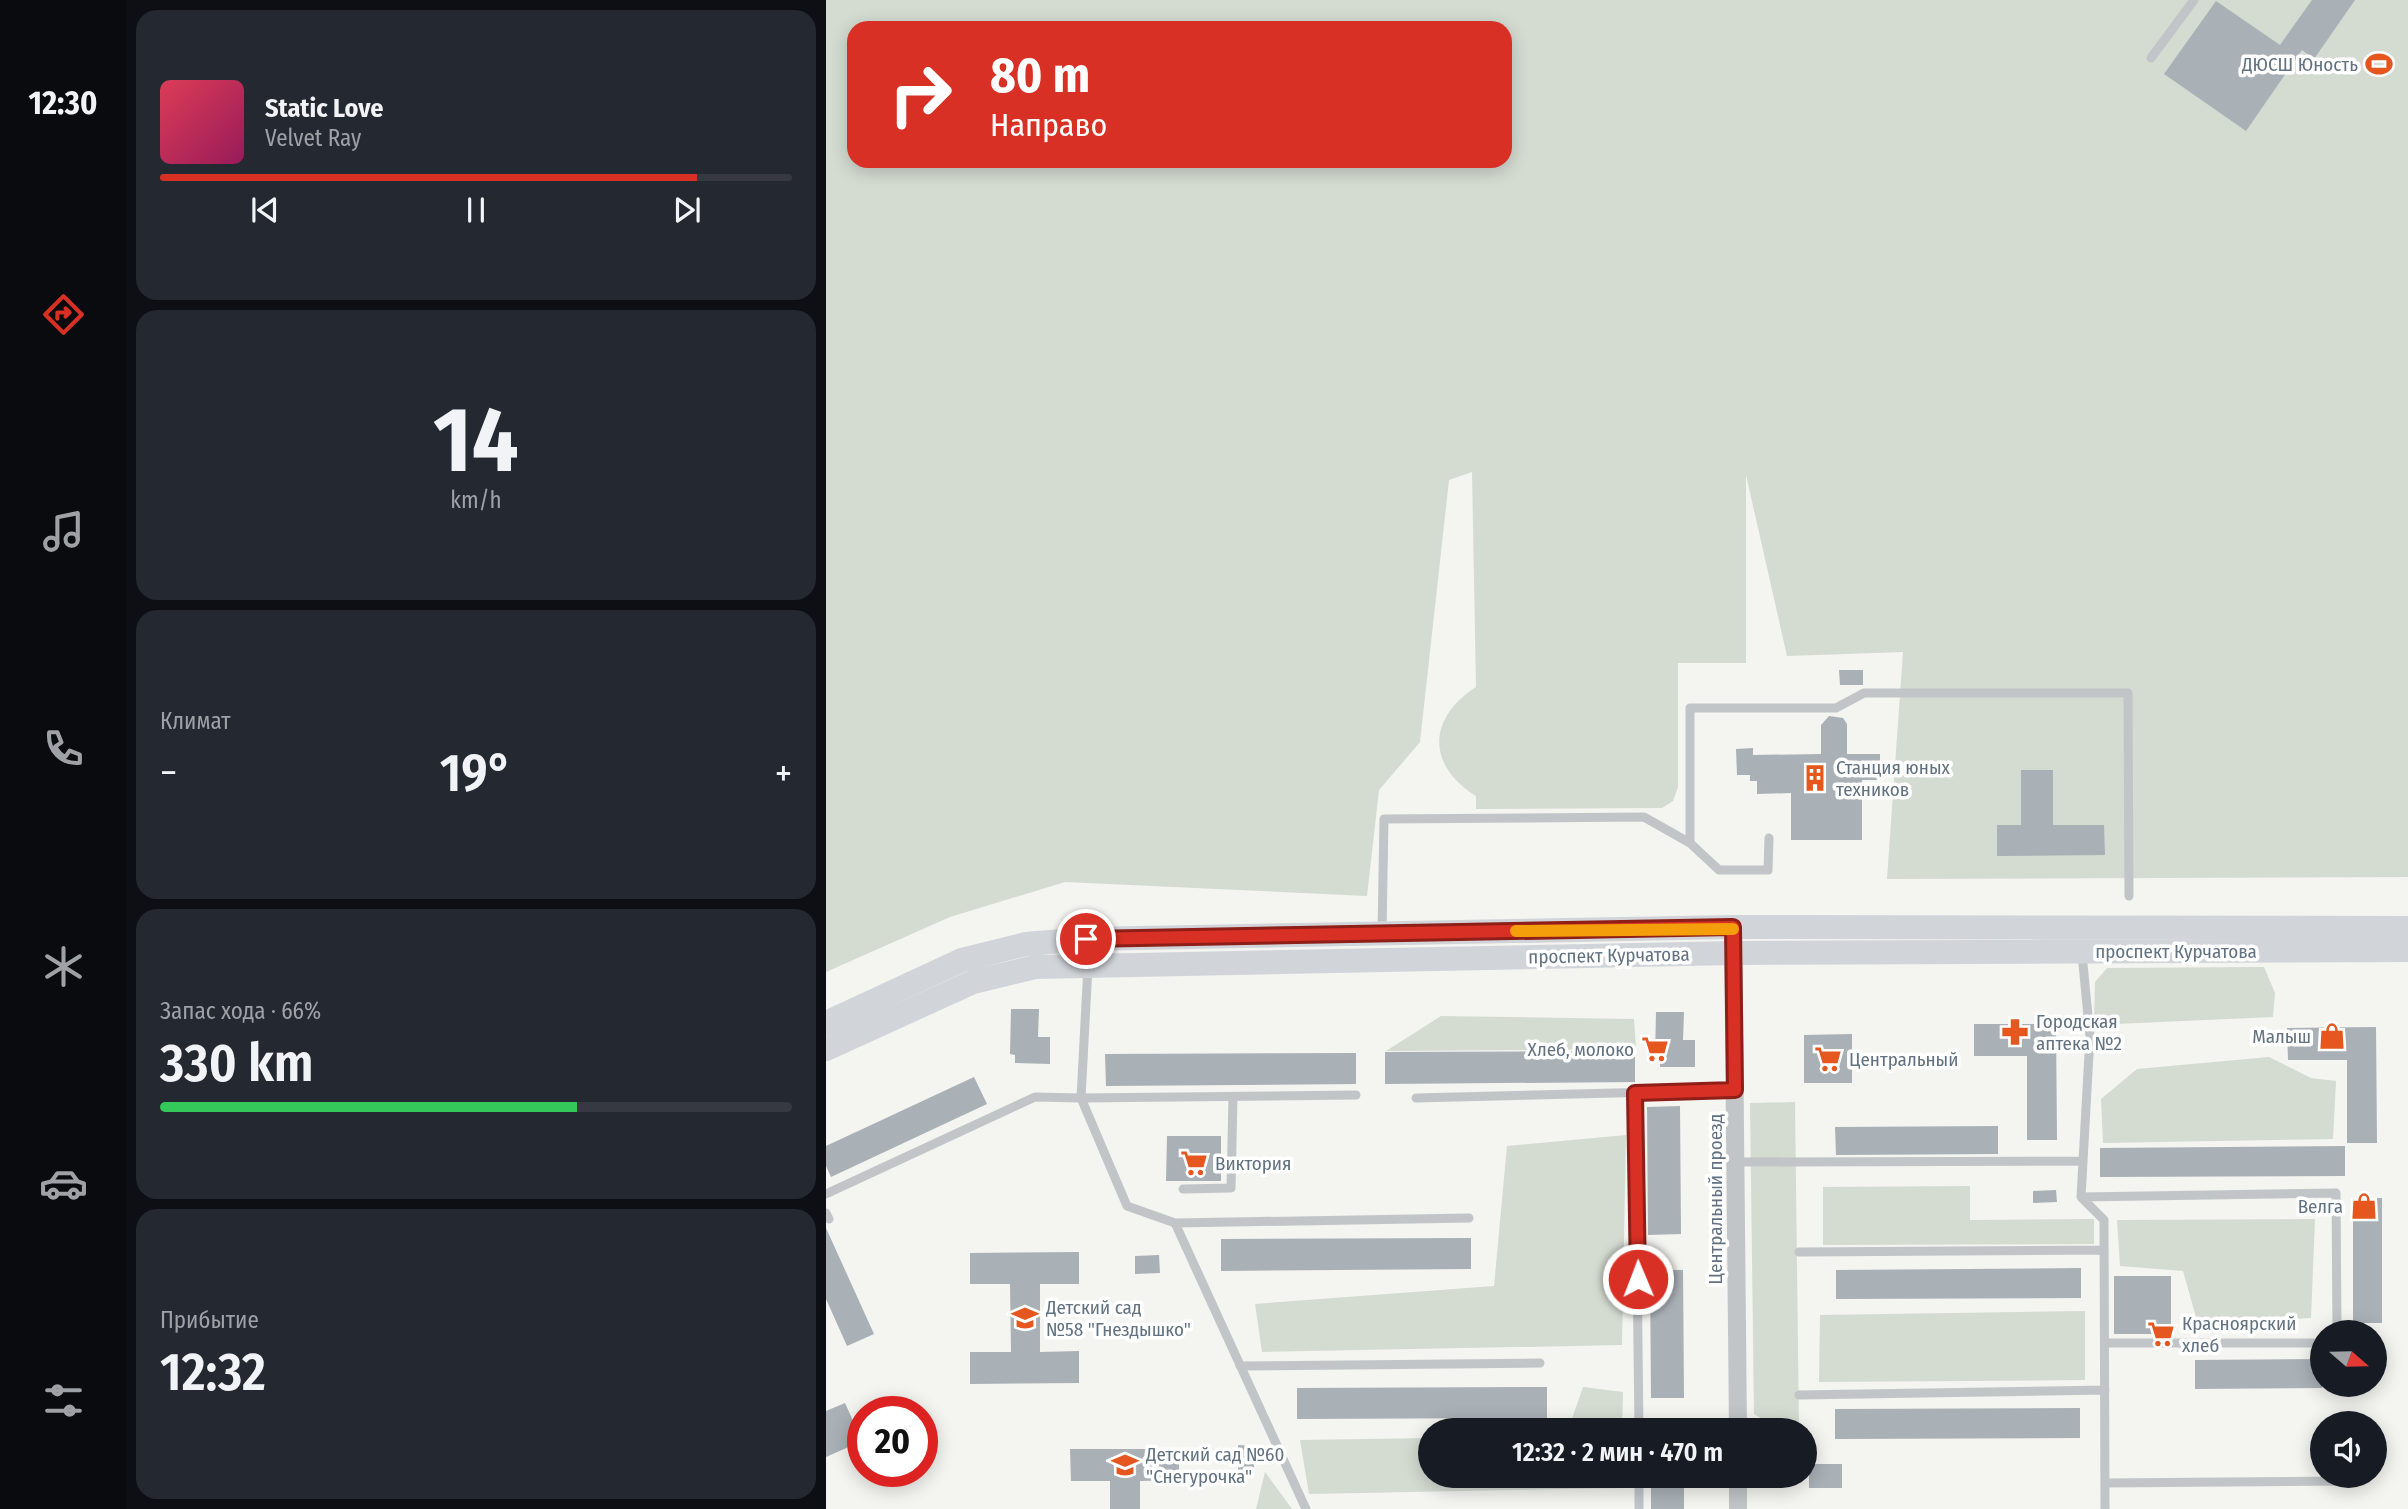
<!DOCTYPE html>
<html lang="ru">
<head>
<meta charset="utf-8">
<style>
  :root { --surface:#171b24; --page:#242831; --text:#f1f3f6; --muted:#9ea1a6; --line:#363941; --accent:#d93025 }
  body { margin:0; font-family:"Fira Sans Condensed",sans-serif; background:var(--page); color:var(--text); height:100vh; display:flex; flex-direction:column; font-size:26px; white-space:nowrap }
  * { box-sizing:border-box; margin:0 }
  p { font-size:23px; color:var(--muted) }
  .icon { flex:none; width:38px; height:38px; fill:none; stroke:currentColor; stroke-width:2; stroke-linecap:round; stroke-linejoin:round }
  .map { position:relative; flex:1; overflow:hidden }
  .drawer { display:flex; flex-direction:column; gap:10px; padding:10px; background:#0d0f14; width:700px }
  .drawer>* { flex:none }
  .top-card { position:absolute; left:21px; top:21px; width:665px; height:147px; border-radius:21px; box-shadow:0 4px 18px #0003; background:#d93025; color:#fff; overflow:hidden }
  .needle { width:46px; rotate:110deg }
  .controls { position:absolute; left:1484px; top:1320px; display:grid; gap:14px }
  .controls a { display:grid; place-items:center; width:77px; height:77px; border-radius:50%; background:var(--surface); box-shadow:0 4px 18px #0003; font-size:35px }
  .speed { position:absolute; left:21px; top:1396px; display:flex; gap:14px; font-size:35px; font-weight:700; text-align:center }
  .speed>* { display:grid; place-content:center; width:91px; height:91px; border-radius:50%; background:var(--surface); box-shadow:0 4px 18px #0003; line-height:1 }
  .speed .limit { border:10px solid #d22; background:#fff; color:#111 }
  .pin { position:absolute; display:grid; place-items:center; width:60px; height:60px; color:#fff; margin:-30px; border:4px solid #fff; border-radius:50%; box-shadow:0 2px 7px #0007 }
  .me { position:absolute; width:77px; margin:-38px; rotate:359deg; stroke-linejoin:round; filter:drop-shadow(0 0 5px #0008) }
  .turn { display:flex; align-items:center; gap:24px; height:147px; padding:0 28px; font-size:32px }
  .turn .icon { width:91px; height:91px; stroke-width:2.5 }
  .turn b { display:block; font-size:49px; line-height:60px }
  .big { font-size:52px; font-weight:600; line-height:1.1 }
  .drawer .widget { flex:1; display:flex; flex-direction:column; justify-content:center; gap:10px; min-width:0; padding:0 24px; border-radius:21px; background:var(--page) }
  .drawer .dial { align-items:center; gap:0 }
  .dial b { font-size:91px; line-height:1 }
  .song { display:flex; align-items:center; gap:21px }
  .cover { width:84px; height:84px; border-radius:10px; background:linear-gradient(135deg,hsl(350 70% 55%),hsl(330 70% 35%)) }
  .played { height:7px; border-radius:4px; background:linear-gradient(90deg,var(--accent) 85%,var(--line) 85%) }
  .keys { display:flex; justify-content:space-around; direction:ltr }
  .heat { display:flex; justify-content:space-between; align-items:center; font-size:38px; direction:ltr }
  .charge { height:10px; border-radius:5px; background:linear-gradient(90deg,#34c759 66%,var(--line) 0) }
  .trip { position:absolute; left:592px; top:1418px; width:399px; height:70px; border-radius:35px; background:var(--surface); box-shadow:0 4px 18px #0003; font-weight:600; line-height:70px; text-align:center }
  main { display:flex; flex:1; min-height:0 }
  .tab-bar { display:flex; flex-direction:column; width:126px; justify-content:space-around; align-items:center; background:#090b0e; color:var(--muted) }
  .tab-bar .icon { width:49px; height:49px }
  .tab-bar .on { color:var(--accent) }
  .tab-bar b { font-size:32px; color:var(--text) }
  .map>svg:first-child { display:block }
</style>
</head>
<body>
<main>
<nav class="tab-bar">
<b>12:30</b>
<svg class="icon on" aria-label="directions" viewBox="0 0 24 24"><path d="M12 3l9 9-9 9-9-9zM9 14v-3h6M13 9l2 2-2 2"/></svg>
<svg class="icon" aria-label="music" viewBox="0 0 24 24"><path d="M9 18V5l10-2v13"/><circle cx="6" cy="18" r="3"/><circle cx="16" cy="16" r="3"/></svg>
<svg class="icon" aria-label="phone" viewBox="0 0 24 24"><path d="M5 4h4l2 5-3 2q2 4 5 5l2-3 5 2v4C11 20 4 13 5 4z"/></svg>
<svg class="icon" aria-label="climate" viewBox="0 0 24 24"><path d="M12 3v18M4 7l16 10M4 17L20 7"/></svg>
<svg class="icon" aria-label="car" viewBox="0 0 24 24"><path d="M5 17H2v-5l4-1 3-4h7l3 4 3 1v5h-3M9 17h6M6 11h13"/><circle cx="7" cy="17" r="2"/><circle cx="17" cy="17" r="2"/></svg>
<svg class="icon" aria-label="filters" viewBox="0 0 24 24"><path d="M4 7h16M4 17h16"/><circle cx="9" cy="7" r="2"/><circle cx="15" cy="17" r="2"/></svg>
</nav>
<section class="drawer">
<div class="widget">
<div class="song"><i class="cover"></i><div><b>Static Love</b><p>Velvet Ray</p></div></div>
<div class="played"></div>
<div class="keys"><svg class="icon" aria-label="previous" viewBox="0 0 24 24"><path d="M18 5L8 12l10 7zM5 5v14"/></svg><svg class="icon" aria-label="pause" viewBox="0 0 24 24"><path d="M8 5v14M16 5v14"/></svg><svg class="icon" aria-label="next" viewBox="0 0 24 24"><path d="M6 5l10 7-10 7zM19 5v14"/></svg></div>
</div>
<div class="widget dial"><b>14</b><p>km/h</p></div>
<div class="widget"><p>Климат</p>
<div class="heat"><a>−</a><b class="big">19°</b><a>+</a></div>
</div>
<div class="widget"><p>Запас хода · 66%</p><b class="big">330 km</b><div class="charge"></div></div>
<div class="widget"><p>Прибытие</p><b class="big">12:32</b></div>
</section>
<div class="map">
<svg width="1582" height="1509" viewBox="0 0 1582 1509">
  <rect width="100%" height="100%" fill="#f4f4f0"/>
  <!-- green -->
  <path fill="#d4dbd1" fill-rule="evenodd" d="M0,0H1582V877L1061,879L1077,652L961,656L920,475V663H852V787L847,801L836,808L650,809V796C600,765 602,718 650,687L646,472L623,480L594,742L553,790L541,896L239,882L124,917L0,972ZM28,28H679V161H28Z
    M1438,967L1449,993L1447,1017L1268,1025L1269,982L1281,968Z
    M615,1016L808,1019L810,1049L560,1051Z
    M1443,1057L1485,1078L1510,1081L1507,1139L1277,1143L1275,1099L1311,1069Z
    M969,1102L973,1430H954L928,1414L924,1103Z
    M800,1135L796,1345L436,1352L429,1304L668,1286L681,1146Z
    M1144,1186V1220L1268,1219V1244L997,1245V1187Z
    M1489,1219L1485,1318L1372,1324L1357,1271L1294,1266L1291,1220Z
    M1259,1311V1380L993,1382L994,1315Z
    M757,1387L797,1392L796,1430H742Z
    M604,1438V1475H795V1488L483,1494L474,1440Z
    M439,1472L466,1509H430Z"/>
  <!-- building -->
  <path fill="#a9b0b6" d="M1486,0H1529L1488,59L1476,50L1420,131L1338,74L1390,1L1454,45Z
    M1013,670H1037V685H1014Z
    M1003,716L1017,718L1021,724V754H1054V780H1036V840H965V793L931,794V781H924V775H911L910,749L927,748V755L995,754V725Z
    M1195,770H1227V825H1278L1279,855L1171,856V825H1195Z
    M185,1009H213L212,1037H224V1064L189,1063V1055L184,1054Z
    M830,1012H858L857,1040H869V1067H834V1058H829Z
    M1148,1024H1230L1231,1140H1201V1056H1148Z
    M1550,1027L1551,1143H1521V1060H1462L1461,1028Z
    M1026,1034V1083H978V1035Z
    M809,1051V1082L559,1084V1052Z
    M530,1053V1084L280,1086L279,1054Z
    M148,1077L161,1104L5,1177L0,1166V1146Z
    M854,1106L855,1234L822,1235L821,1107Z
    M1172,1126V1154L1010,1155L1009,1127Z
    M341,1136H395V1181H340Z
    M1519,1146V1176L1274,1177V1148Z
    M1230,1190L1231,1202L1207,1203V1191Z
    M1527,1198H1556V1323H1527Z
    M0,1228L48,1334L21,1346L0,1299Z
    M645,1238V1269L395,1271V1239Z
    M253,1252V1284H214V1352L253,1351V1383L144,1384V1352H185L184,1284H144V1253Z
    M333,1255L334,1273L309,1274V1256Z
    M1255,1268V1298L1010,1299V1270Z
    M824,1270H857L858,1398H825Z
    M1288,1276H1345V1334H1288Z
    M1496,1359V1388L1369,1389V1360Z
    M721,1387V1418L471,1419V1388Z
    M19,1403L36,1441L0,1457V1411Z
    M1254,1408V1438L1009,1439V1409Z
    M412,1445L428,1446V1471L412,1470Z
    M244,1449H353V1480L314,1481V1509H284V1481H245Z
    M983,1464H1016V1488H983Z
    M825,1475H858V1509H825Z"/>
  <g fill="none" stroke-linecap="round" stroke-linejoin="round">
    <!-- service -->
    <path stroke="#c1c5c8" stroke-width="9" d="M1325,58L1368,0
      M864,843V708H1010L1038,693H1302L1303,896
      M556,932L558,819L818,817L864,843L893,870H942L943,838
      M1256,954L1264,1036L1255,1197L1278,1220L1279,1509
      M262,966L255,1098L530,1095
      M809,1093L813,1430
      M590,1098L909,1090
      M910,1162L1255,1161
      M357,1189L405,1188L407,1097
      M0,1194L209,1097L255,1098L301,1206L349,1223L480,1509
      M1255,1197L1510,1193L1511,1332
      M0,1213L3,1219
      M349,1223L643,1218
      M973,1252L1278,1250
      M1279,1343H1496
      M414,1366L714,1363
      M973,1395L1279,1390
      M1279,1483L1528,1481
      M813,1509V1475"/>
    <!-- minor -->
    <path stroke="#c1c5c8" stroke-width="18" d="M907,927L912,1430
      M912,1475V1509"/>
    <!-- secondary -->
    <path stroke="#d1d5da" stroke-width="24" d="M0,1023L136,960L200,944L260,939L907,927L1582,928
      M0,1049L147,982L209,967L908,953L1582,950"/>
  </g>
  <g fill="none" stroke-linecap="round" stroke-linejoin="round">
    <defs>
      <path id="route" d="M260,939L907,927L909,1090L809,1093L812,1279"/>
    </defs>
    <!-- route casing -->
    <use href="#route" stroke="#8d1f18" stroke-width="18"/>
    <!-- route -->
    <use href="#route" stroke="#d93025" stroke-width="12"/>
    <!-- slow -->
    <path stroke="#f59e0b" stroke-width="12" d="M690,931L907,929"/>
  </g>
  <!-- icons -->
  <defs>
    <symbol id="stadium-bare" viewBox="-9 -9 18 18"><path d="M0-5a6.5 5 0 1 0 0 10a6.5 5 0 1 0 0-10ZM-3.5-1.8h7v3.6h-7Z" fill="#e5571e" stroke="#fff" stroke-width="2.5" paint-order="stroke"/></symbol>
    <symbol id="building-bare" viewBox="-9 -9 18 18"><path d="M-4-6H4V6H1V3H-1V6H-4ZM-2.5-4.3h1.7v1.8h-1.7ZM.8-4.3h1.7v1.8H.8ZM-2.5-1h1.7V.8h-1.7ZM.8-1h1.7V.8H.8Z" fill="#e5571e" stroke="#fff" stroke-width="2.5" paint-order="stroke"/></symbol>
    <symbol id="pharmacy-bare" viewBox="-9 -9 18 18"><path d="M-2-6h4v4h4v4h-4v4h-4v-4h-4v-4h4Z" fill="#e5571e" stroke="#fff" stroke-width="2.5" paint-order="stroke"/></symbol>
    <symbol id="shop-bare" viewBox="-9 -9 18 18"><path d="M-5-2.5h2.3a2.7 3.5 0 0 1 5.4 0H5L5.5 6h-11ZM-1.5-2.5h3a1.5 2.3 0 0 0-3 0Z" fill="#e5571e" stroke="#fff" stroke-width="2.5" paint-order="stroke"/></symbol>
    <symbol id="supermarket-bare" viewBox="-9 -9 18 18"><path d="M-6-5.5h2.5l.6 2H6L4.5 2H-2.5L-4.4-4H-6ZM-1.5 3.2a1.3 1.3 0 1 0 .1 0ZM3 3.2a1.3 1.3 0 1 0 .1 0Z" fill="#e5571e" stroke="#fff" stroke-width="2.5" paint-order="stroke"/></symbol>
    <symbol id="school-bare" viewBox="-9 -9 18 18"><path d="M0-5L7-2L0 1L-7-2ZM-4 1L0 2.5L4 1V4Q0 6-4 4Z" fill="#e5571e" stroke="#fff" stroke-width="2.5" paint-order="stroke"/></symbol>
  </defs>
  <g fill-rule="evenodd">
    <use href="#stadium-bare" x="1534" y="45" width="38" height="38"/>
    <use href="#building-bare" x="970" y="759" width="38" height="38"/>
    <use href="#pharmacy-bare" x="1170" y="1013" width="38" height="38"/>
    <use href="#shop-bare" x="1487" y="1017" width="38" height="38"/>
    <use href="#supermarket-bare" x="810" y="1030" width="38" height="38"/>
    <use href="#supermarket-bare" x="983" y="1040" width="38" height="38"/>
    <use href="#supermarket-bare" x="349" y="1144" width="38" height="38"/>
    <use href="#shop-bare" x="1519" y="1187" width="38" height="38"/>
    <use href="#school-bare" x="180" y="1299" width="38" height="38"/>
    <use href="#supermarket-bare" x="1316" y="1315" width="38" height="38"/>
    <use href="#school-bare" x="280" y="1446" width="38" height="38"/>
  </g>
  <g text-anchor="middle" stroke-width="7" stroke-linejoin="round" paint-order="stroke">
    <!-- poi labels -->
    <g font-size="19" fill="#627281" stroke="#fff" text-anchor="start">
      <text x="1532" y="71" text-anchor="end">ДЮСШ Юность</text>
      <text x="1010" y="774">Станция юных<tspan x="1010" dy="22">техников</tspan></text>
      <text x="1210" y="1028">Городская<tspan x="1210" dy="22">аптека №2</tspan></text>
      <text x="1485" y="1043" text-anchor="end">Малыш</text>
      <text x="808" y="1056" text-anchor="end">Хлеб, молоко</text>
      <text x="1023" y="1066">Центральный</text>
      <text x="389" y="1170">Виктория</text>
      <text x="1517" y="1213" text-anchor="end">Велга</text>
      <text x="220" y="1314">Детский сад<tspan x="220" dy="22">№58 "Гнездышко"</tspan></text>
      <text x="1356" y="1330">Красноярский<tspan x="1356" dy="22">хлеб</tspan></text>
      <text x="320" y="1461">Детский сад №60<tspan x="320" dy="22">"Снегурочка"</tspan></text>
    </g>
    <!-- street labels -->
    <g font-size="19" fill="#627281" stroke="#fff">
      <text x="1350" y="958">проспект Курчатова</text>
      <text transform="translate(783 955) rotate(-1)" y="7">проспект Курчатова</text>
      <text transform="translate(889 1199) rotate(-90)" y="7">Центральный проезд</text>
    </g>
  </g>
</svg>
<div class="controls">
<a><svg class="needle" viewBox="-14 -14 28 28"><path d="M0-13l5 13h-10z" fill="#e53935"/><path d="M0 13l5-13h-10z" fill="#9ea1a6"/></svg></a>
<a><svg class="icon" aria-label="sound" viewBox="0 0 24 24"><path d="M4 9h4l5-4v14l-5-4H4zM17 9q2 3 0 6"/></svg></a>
</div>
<div class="speed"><div class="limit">20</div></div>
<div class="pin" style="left:260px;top:939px;background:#d93025"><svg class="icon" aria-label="arrive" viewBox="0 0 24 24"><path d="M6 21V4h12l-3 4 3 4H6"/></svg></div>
<svg class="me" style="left:812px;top:1279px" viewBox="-20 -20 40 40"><circle r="17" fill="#d93025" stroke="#fff" stroke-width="3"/><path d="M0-11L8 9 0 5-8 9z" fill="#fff"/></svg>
<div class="trip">12:32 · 2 мин · 470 m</div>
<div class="top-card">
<div class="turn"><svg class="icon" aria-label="right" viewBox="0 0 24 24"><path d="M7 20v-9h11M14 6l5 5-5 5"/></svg><div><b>80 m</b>Направо</div></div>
</div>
</div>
</main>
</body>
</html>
